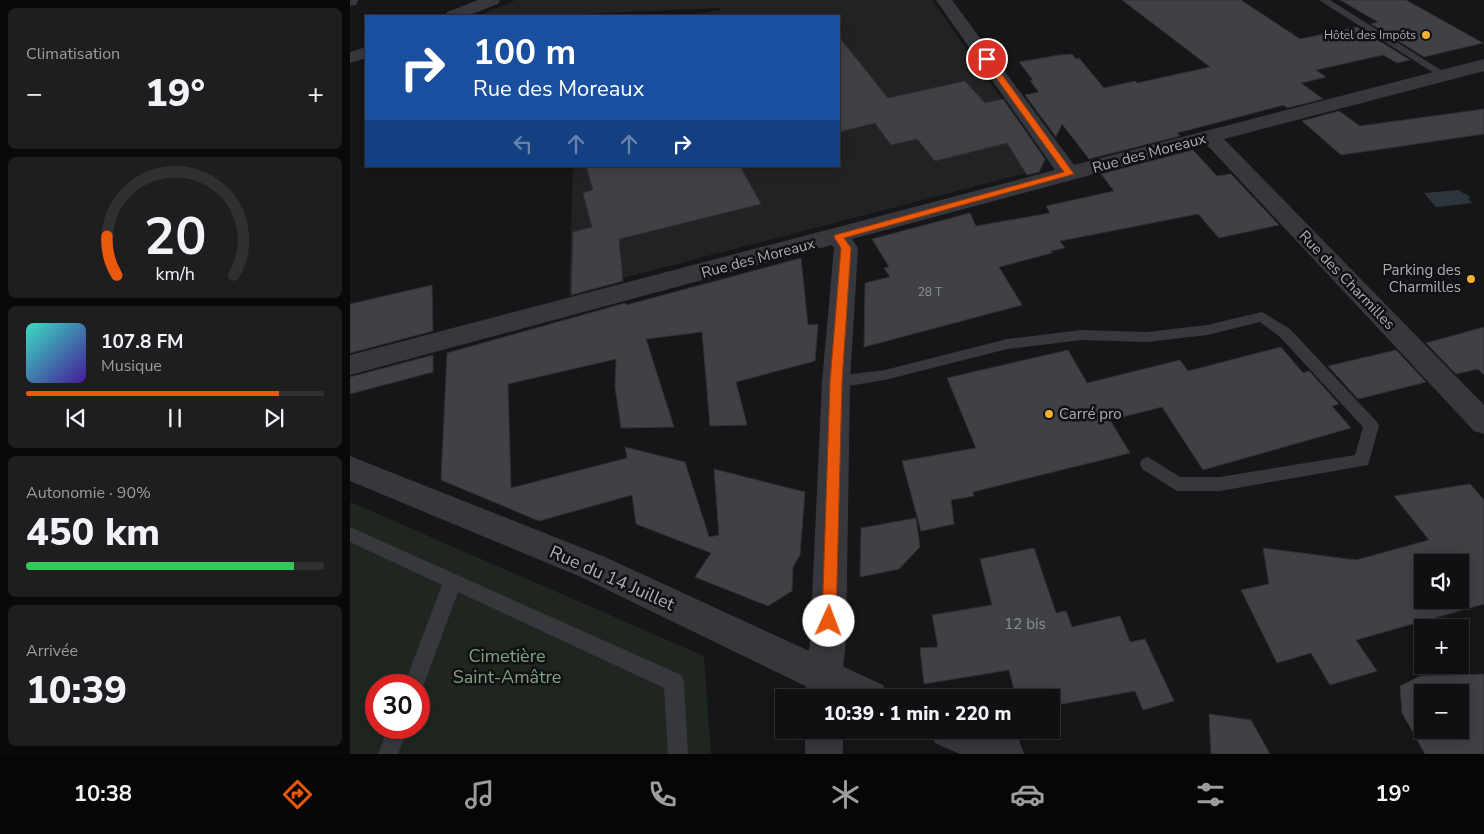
<!DOCTYPE html>
<html lang="fr">
<head>
<meta charset="utf-8">
<style>
  :root { --surface:#101012; --page:#1e1e20; --text:#f1f3f6; --muted:#9c9d9f; --line:#303032; --accent:#ea580c }
  body { margin:0; font-family:"Nunito Sans",sans-serif; background:var(--page); color:var(--text); height:100vh; display:flex; flex-direction:column; font-size:19px; white-space:nowrap }
  * { box-sizing:border-box; margin:0 }
  p { font-size:16px; color:var(--muted) }
  .icon { flex:none; width:28px; height:28px; fill:none; stroke:currentColor; stroke-width:2; stroke-linecap:round; stroke-linejoin:round }
  .map { position:relative; flex:1; overflow:hidden }
  .side { display:flex; flex-direction:column; gap:8px; padding:8px; background:#09090a; width:350px }
  .side>* { flex:none }
  .guide { position:absolute; left:15px; top:15px; width:475px; height:152px; border-radius:0px; box-shadow:0 2px 12px #0003,0 0 0 1px var(--line); background:#1a4fa0; color:#fff; overflow:hidden }
  .controls { position:absolute; left:1064px; top:554px; display:grid; gap:10px }
  .controls a { display:grid; place-items:center; width:55px; height:55px; border-radius:0px; background:var(--surface); box-shadow:0 2px 12px #0003,0 0 0 1px var(--line); font-size:25px }
  .speed { position:absolute; left:15px; top:674px; display:flex; gap:10px; font-size:25px; font-weight:700; text-align:center }
  .speed>* { display:grid; place-content:center; width:65px; height:65px; border-radius:50%; background:var(--surface); box-shadow:0 2px 12px #0003,0 0 0 1px var(--line); line-height:1 }
  .speed .limit { border:8px solid #d22; background:#fff; color:#111 }
  .pin { position:absolute; display:grid; place-items:center; width:42px; height:42px; color:#fff; margin:-21px; border:2px solid #fff; border-radius:50%; box-shadow:0 1px 5px #0007 }
  .me { position:absolute; width:55px; margin:-28px; rotate:2deg; stroke-linejoin:round; filter:drop-shadow(0 0 4px #0008) }
  .turn { display:flex; align-items:center; gap:18px; height:105px; padding:0 25px; font-size:22px }
  .turn .icon { width:65px; height:65px; stroke-width:2.5 }
  .turn b { display:block; font-size:35px; line-height:42px }
  .lanes { display:flex; align-items:center; height:48px; padding:0 25px; background:#0003; justify-content:center; gap:25px; direction:ltr }
  .lanes .off { opacity:.35 }
  .big { font-size:38px; font-weight:800; line-height:1.1 }
  .side .card { flex:1; display:flex; flex-direction:column; justify-content:center; gap:8px; min-width:0; padding:0 18px; border-radius:8px; background:var(--page) }
  .side .dial { align-items:center; gap:0 }
  .dial svg { height:130px; overflow:visible; fill:none; stroke:var(--line); stroke-width:7; stroke-linecap:round; text-anchor:middle }
  .dial text { fill:var(--text); stroke:none }
  .song { display:flex; align-items:center; gap:15px }
  .cover { width:60px; height:60px; border-radius:8px; background:linear-gradient(135deg,hsl(170 70% 55%),hsl(260 70% 35%)) }
  .played { height:5px; border-radius:2px; background:linear-gradient(90deg,var(--accent) 85%,var(--line) 85%) }
  .keys { display:flex; justify-content:space-around; direction:ltr }
  .heat { display:flex; justify-content:space-between; align-items:center; font-size:28px; direction:ltr }
  .charge { height:8px; border-radius:4px; background:linear-gradient(90deg,#34c759 90%,var(--line) 0) }
  .trip { position:absolute; left:425px; top:689px; width:285px; height:50px; border-radius:0px; background:var(--surface); box-shadow:0 2px 12px #0003,0 0 0 1px var(--line); font-weight:800; line-height:50px; text-align:center }
  .dock { display:flex; height:80px; justify-content:space-around; align-items:center; background:#060607; color:var(--muted) }
  .dock .icon { width:35px; height:35px }
  .dock .selected { color:var(--accent) }
  .dock b { font-size:22px; color:var(--text) }
  main { display:flex; flex:1; min-height:0 }
  .map>svg:first-child { display:block }
</style>
</head>
<body>
<main>
<section class="side">
<div class="card"><p>Climatisation</p>
<div class="heat"><a>−</a><b class="big">19°</b><a>+</a></div>
</div>
<div class="card dial"><svg viewBox="0 0 100 80">
<path d="M14 69A42 42 0 1 1 86 69"/>
<path d="M14 69A42 42 0 0 1 8 45" stroke="#ea580c"/>
<text x="50" y="56" font-size="32" font-weight="700">20</text>
<text x="50" y="72" font-size="11">km/h</text>
</svg></div>
<div class="card">
<div class="song"><i class="cover"></i><div><b>107.8 FM</b><p>Musique</p></div></div>
<div class="played"></div>
<div class="keys"><svg class="icon" aria-label="previous" viewBox="0 0 24 24"><path d="M18 5L8 12l10 7zM5 5v14"/></svg><svg class="icon" aria-label="pause" viewBox="0 0 24 24"><path d="M8 5v14M16 5v14"/></svg><svg class="icon" aria-label="next" viewBox="0 0 24 24"><path d="M6 5l10 7-10 7zM19 5v14"/></svg></div>
</div>
<div class="card"><p>Autonomie · 90%</p><b class="big">450 km</b><div class="charge"></div></div>
<div class="card"><p>Arrivée</p><b class="big">10:39</b></div>
</section>
<div class="map">
<svg width="1134" height="754" viewBox="0 0 1134 754">
  <rect width="100%" height="100%" fill="#161618"/>
  <!-- built -->
  <path fill="#222225" d="M166,0H582L695,161L692,169L219,292L223,166H489V16H335L370,10V8L188,16H128Z"/>
  <!-- green -->
  <path fill="#1e261f" fill-rule="evenodd" d="M0,502L354,656L361,754H0ZM26,685H69V728H26Z"/>
  <!-- water -->
  <path fill="#2c353c" d="M1109,190C1113,194 1117,193 1120,197L1118,199L1123,203L1086,207L1074,193Z"/>
  <!-- building -->
  <path fill="#404145" stroke="#303034" fill-rule="evenodd" d="M772,0H891L950,39L1007,27L1060,60L1047,63L1033,55L966,70L976,77L951,83L973,99L937,108L934,105L827,133L830,136L739,159L712,124L706,137L675,95L689,92L680,81L683,80L669,62L709,55L722,54L726,59L729,58L754,88L785,81L787,83L860,67Z
    M990,0H1056L1133,43L1074,57L1021,24L1028,22Z
    M489,37L538,98L615,81L635,103L653,99L695,159L689,172L677,175L657,143L585,161L567,139L541,145L525,123L489,132Z
    M1134,109V134L991,155L952,121L989,111L1010,126Z
    M843,150L867,176L881,174L929,225L869,238L848,214L710,241L715,248L701,251L702,253L649,267L672,305L514,347L515,283L540,277L534,268L539,267L522,239L620,213L626,226L700,213L696,206L764,191L751,174Z
    M236,166H390L411,204L269,239L273,281L221,295L223,232L242,227L233,193L243,190Z
    M451,258L458,325L468,324L465,361L386,382L397,425L360,426L352,332L296,339L324,427L271,428L265,387L266,359L158,384L161,488L277,458L275,447L335,462L359,537L369,535L364,469L455,492L450,555L443,567L442,591L418,606L345,577L361,553L286,524L282,495L189,521L91,480L97,353L275,303L276,305Z
    M82,285L83,331L0,353V304Z
    M1134,327V375L1128,369L1106,374L1076,343Z
    M931,347L953,373L959,371L989,404L982,406L1001,428L853,470L812,407L760,420L780,453L623,492L624,496L601,500L604,524L571,531L552,461L626,448L597,378L718,350L737,383L830,360L838,371Z
    M1046,350L1076,382L1008,399L978,366Z
    M83,355V372L0,394V377Z
    M1120,484L1134,500V604L1006,640L1027,671L980,685L961,653L927,663L891,590L919,584L913,548L1006,560L1079,540L1044,496ZM1072,562H1110V600H1072Z
    M566,518L570,547L549,569L510,577L511,528Z
    M684,548L706,613L716,611L722,627L770,616L780,642L795,639L824,701L793,710L785,691L701,706V698H666L659,670L574,684L570,648L588,647L582,615L642,605L630,559Z
    M1134,674V754H1075L1052,713L1050,686L1070,676ZM1072,692H1110V730H1072Z
    M859,714L901,720L920,754H861Z"/>
  <g fill="none" stroke-linecap="round" stroke-linejoin="round">
    <!-- service -->
    <path fill="#37383d" fill-rule="evenodd" d="M969,0H980L1099,75L1098,77H1090Z
      M912,312L940,329L1027,422L1029,426L1018,465L870,491H827L792,469L790,464L792,459L798,457L830,477H870L1005,455L1013,427L930,337L910,322L857,335L797,342L732,340L657,349L535,380L486,388L481,386L478,382L481,378L486,376L535,370L657,339L732,330L797,332L857,325Z
      M0,527L331,675L334,682L338,754H318L314,688L108,592L71,692L69,693V685H54L92,585L0,542Z
      M38,728H58L48,754H28Z"/>
    <!-- minor -->
    <path fill="#37383d" fill-rule="evenodd" d="M0,0H8L6,5L0,6Z
      M128,0H150L148,4L117,16H95L97,12Z
      M586,0H602L724,165L1134,59V71L874,139L1134,405V434L1124,431L856,144L502,239L508,248L500,382L496,641L492,676V698H456V676L460,641L472,382L484,248L482,245L0,375V355L705,170Z
      M16,47V58L0,63V52Z
      M455,730H493V754H455Z"/>
    <!-- tertiary -->
    <path fill="#37383d" fill-rule="evenodd" d="M0,456L255,557L533,685L538,698H480L231,577L0,481Z
      M579,730H644L669,740L674,754H610L585,743Z"/>
  </g>
  <!-- route -->
  <path fill="#ea580c" stroke="#983908" d="M634,58H640L724,174L494,238L501,248L492,382L486,621L484,626L479,628L474,626L472,621L480,382L491,248L484,237L485,235L714,172L634,61Z"/>
  <!-- markers -->
  <g fill="#f2b134" stroke="#111113" stroke-width="2">
    <circle cx="1076" cy="35" r="5"/>
    <circle cx="1121" cy="279" r="5"/>
    <circle cx="699" cy="414" r="5"/>
  </g>
  <g text-anchor="middle" stroke-width="5" stroke-linejoin="round" paint-order="stroke">
    <!-- far-poi labels -->
    <g font-size="12" fill="#a8adb8" stroke="#111113" text-anchor="end">
      <text x="1066" y="39">Hôtel des Impôts</text>
    </g>
    <!-- number labels -->
    <g font-size="12" fill="#8e929b">
      <text x="580" y="296">28 T</text>
    </g>
    <!-- street labels -->
    <g font-size="15" fill="#a8adb8" stroke="#111113">
      <text transform="translate(799 153) rotate(-15)" y="5">Rue des Moreaux</text>
      <text transform="translate(408 258) rotate(-15)" y="5">Rue des Moreaux</text>
      <text transform="translate(997 280) rotate(46)" y="5">Rue des Charmilles</text>
    </g>
    <!-- poi labels -->
    <g font-size="15" fill="#a8adb8" stroke="#111113" text-anchor="end">
      <text x="1111" y="275">Parking des<tspan x="1111" dy="17">Charmilles</tspan></text>
      <text x="709" y="419" text-anchor="start">Carré pro</text>
    </g>
    <!-- near-number labels -->
    <g font-size="15" fill="#8e929b">
      <text x="675" y="629">12 bis</text>
    </g>
    <!-- near-street labels -->
    <g font-size="18" fill="#a8adb8" stroke="#111113">
      <text transform="translate(262 578) rotate(24)" y="6">Rue du 14 Juillet</text>
    </g>
    <!-- near-park labels -->
    <g font-size="18" fill="#7fa381" stroke="#111113">
      <text x="157" y="662">Cimetière<tspan x="157" dy="21">Saint-Amâtre</tspan></text>
    </g>
  </g>
</svg>
<div class="controls">
<a><svg class="icon" aria-label="sound" viewBox="0 0 24 24"><path d="M4 9h4l5-4v14l-5-4H4zM17 9q2 3 0 6"/></svg></a>
<a>+</a>
<a>−</a>
</div>
<div class="speed"><div class="limit">30</div></div>
<div class="pin" style="left:637px;top:59px;background:#d93025"><svg class="icon" aria-label="arrive" viewBox="0 0 24 24"><path d="M6 21V4h12l-3 4 3 4H6"/></svg></div>
<svg class="me" style="left:479px;top:621px" viewBox="-20 -20 40 40"><circle r="19" fill="#fff"/><path d="M0-13L10 11 0 6-10 11z" fill="#ea580c"/></svg>
<div class="trip">10:39 · 1 min · 220 m</div>
<div class="guide">
<div class="turn"><svg class="icon" aria-label="right" viewBox="0 0 24 24"><path d="M7 20v-9h11M14 6l5 5-5 5"/></svg><div><b>100 m</b>Rue des Moreaux</div></div>
<div class="lanes"><svg class="icon off" aria-label="left" viewBox="0 0 24 24"><path d="M17 20v-9H6M10 6l-5 5 5 5"/></svg><svg class="icon off" aria-label="ahead" viewBox="0 0 24 24"><path d="M12 20V5M6 11l6-6 6 6"/></svg><svg class="icon off" aria-label="ahead" viewBox="0 0 24 24"><path d="M12 20V5M6 11l6-6 6 6"/></svg><svg class="icon" aria-label="right" viewBox="0 0 24 24"><path d="M7 20v-9h11M14 6l5 5-5 5"/></svg></div>
</div>
</div>
</main>
<nav class="dock">
<b>10:38</b>
<svg class="icon selected" aria-label="directions" viewBox="0 0 24 24"><path d="M12 3l9 9-9 9-9-9zM9 14v-3h6M13 9l2 2-2 2"/></svg>
<svg class="icon" aria-label="music" viewBox="0 0 24 24"><path d="M9 18V5l10-2v13"/><circle cx="6" cy="18" r="3"/><circle cx="16" cy="16" r="3"/></svg>
<svg class="icon" aria-label="phone" viewBox="0 0 24 24"><path d="M5 4h4l2 5-3 2q2 4 5 5l2-3 5 2v4C11 20 4 13 5 4z"/></svg>
<svg class="icon" aria-label="climate" viewBox="0 0 24 24"><path d="M12 3v18M4 7l16 10M4 17L20 7"/></svg>
<svg class="icon" aria-label="car" viewBox="0 0 24 24"><path d="M5 17H2v-5l4-1 3-4h7l3 4 3 1v5h-3M9 17h6M6 11h13"/><circle cx="7" cy="17" r="2"/><circle cx="17" cy="17" r="2"/></svg>
<svg class="icon" aria-label="filters" viewBox="0 0 24 24"><path d="M4 7h16M4 17h16"/><circle cx="9" cy="7" r="2"/><circle cx="15" cy="17" r="2"/></svg>
<b>19°</b>
</nav>
</body>
</html>
